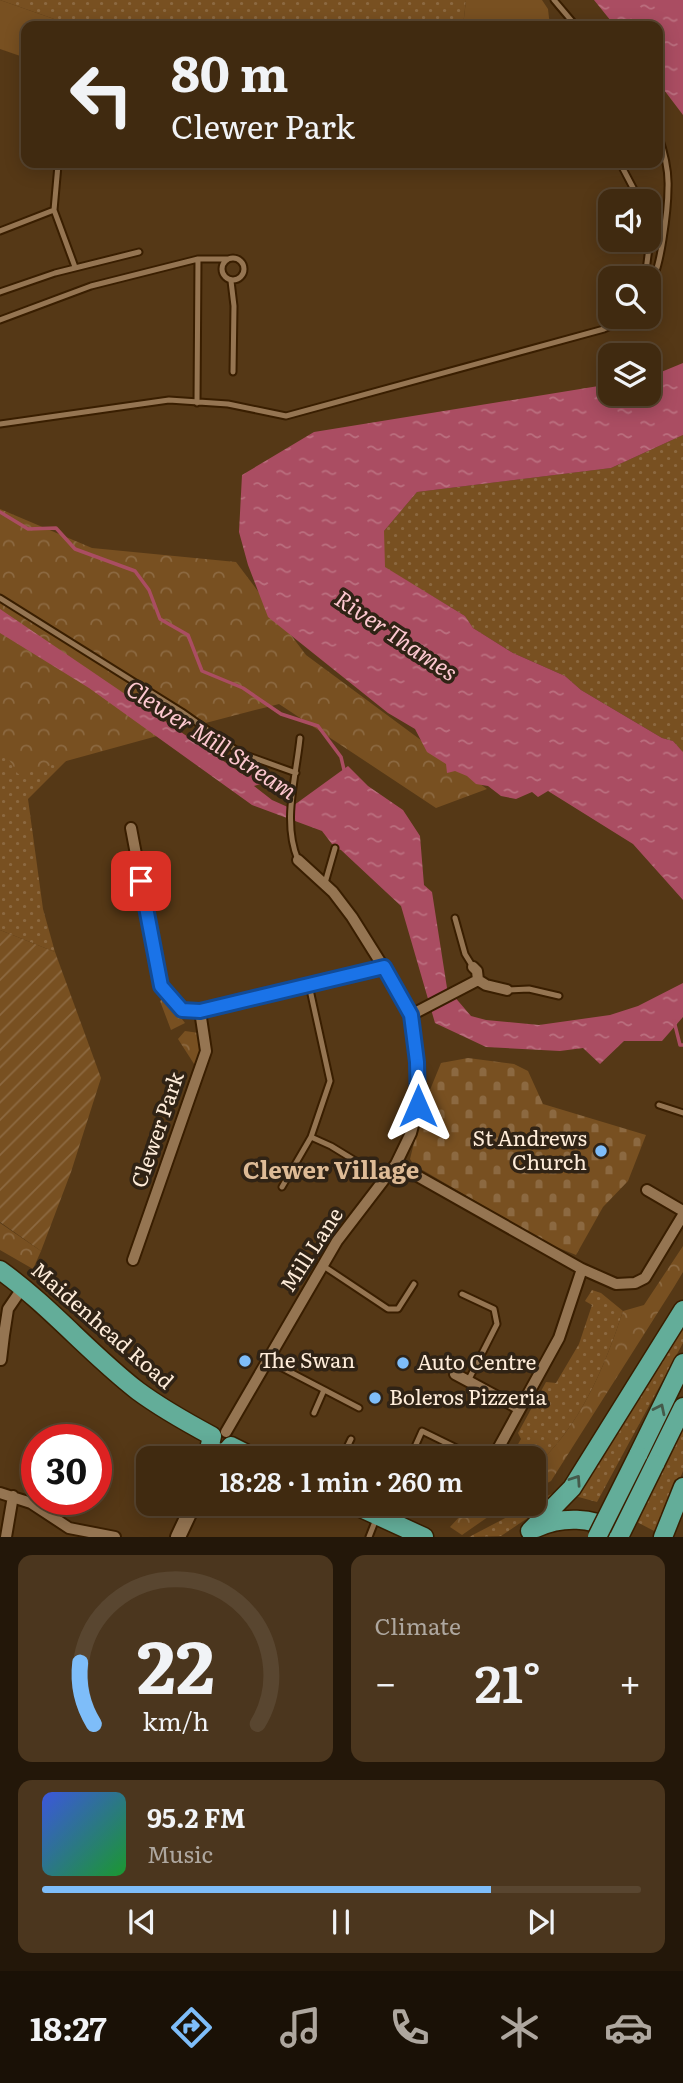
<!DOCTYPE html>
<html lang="en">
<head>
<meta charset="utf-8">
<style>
  :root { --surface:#402a10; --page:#4b361e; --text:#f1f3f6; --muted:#aea79f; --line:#594630; --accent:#7ebdf9 }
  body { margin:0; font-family:Literata,serif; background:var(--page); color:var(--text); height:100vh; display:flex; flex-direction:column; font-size:26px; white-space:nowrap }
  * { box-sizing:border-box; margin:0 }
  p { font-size:23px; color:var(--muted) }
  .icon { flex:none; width:38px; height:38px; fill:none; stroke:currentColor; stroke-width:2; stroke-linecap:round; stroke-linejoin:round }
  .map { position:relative; height:1537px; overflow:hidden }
  .details { display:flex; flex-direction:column; gap:18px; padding:18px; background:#231709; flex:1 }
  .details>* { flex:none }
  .hud { position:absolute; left:21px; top:21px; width:642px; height:147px; border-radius:14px; box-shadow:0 4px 18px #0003,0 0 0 2px var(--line); background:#402a10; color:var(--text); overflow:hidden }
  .controls { position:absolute; left:598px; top:189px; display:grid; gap:14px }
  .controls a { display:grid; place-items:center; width:63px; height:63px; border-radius:14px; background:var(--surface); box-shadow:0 4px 18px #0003,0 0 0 2px var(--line); font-size:35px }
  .speed { position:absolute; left:21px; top:1424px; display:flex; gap:14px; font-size:35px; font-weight:700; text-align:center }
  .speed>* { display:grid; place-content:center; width:91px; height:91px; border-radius:50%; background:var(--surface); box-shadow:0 4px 18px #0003,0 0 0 2px var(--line); line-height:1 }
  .speed .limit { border:10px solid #d22; background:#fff; color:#111 }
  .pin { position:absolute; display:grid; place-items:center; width:60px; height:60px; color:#fff; margin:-30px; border-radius:14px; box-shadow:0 4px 10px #0006 }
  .me { position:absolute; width:77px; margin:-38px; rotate:0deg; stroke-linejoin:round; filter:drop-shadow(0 0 5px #0008) }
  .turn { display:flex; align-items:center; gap:24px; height:147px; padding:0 35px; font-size:32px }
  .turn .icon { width:91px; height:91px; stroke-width:2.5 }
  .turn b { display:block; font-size:49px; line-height:60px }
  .big { font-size:52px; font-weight:600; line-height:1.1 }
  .details .card { flex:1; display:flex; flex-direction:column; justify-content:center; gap:10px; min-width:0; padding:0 24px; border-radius:14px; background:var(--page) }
  .details .dial { align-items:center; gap:0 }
  .dial svg { height:182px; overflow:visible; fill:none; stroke:var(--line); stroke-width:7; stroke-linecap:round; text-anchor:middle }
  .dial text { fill:var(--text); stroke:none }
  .song { display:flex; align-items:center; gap:21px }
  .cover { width:84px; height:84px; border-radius:10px; background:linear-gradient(135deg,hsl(230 70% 55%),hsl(130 70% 35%)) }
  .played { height:7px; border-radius:4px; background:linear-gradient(90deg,var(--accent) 75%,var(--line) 75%) }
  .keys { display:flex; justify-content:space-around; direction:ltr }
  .heat { display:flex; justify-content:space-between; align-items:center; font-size:38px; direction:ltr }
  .details .tiles { flex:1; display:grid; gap:18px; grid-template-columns:1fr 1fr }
  .card:last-child { grid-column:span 2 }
  .trip { position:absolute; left:136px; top:1446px; width:410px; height:70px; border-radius:14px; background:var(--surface); box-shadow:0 4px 18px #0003,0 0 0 2px var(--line); font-weight:600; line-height:70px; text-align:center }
  .menu { display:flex; height:112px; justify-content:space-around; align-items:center; background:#1a1106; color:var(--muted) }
  .menu .icon { width:49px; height:49px }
  .menu .on { color:var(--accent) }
  .menu b { font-size:32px; color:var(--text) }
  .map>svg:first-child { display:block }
</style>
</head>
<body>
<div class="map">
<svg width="683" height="1537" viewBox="0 0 683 1537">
  <defs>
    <pattern id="grass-dots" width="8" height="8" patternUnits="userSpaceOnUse" patternTransform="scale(1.75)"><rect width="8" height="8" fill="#785021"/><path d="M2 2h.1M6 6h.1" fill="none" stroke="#8c6941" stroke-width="1.8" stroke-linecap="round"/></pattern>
    <pattern id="forest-crowns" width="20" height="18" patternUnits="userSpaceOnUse" patternTransform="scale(1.75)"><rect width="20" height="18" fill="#785021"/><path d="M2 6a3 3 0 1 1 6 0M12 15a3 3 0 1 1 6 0" fill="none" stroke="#8c6941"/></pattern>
    <pattern id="cemetery-stones" width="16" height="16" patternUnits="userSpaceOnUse" patternTransform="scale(1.75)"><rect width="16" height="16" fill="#785021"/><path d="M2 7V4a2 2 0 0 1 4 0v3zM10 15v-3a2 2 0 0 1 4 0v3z" fill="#8c6941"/></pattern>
    <pattern id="garden-furrows" width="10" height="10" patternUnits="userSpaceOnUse" patternTransform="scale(1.75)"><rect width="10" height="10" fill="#785021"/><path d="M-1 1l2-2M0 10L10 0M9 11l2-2" fill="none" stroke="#8c6941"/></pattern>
    <pattern id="water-ripples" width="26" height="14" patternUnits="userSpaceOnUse" patternTransform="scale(1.75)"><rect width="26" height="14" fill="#aa4d62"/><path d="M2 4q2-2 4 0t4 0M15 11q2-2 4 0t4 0" fill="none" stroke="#bb6f7f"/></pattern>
  </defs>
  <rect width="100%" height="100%" fill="#553816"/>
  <!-- grass -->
  <path fill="url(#grass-dots)" d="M0,0H466L463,26H74Z
    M683,435V752L673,741L662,738L581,690L565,676L513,653L473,628L465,616L384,567V531L417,492L611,468Z
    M0,602L79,748L28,799L43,909L55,952L0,930Z
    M592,1290L601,1293L623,1311C604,1369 580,1426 534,1468V1458H510L521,1439L518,1433L546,1382L556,1383L579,1344L592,1305L585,1301Z
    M683,1320V1343L597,1502L571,1495Z
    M683,1421V1471L658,1533L633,1520Z
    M555,1492L544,1507L501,1536L469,1537Z"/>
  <!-- forest -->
  <path fill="url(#forest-crowns)" d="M0,509L92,548L236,562L306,655L487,789L436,808L279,704C191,726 105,751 18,774L0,745Z
    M165,997L185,1023L171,1030L160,1001Z
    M185,1031L199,1033L201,1048L196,1067L178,1039Z
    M0,1223L41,1251L33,1269L0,1250Z
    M683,1246V1272L674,1287L551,1481L534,1490V1468C580,1426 604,1369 623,1311L644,1305Z
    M472,1503H508L462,1535L450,1527Z"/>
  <!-- cemetery -->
  <path fill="url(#cemetery-stones)" d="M468,1058L514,1064L528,1071L543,1104L646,1135L628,1181L603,1207L576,1255L549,1244L414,1165L410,1159L423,1107L441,1063Z"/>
  <!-- garden -->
  <path fill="url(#garden-furrows)" d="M0,930L55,952L101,1078L71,1172L41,1251L0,1222Z"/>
  <!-- pitch -->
  <path fill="#785021" d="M0,0L74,26H26V58L0,49Z
    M466,0H542L548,9L550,26H463Z"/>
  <!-- water -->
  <path fill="url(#water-ripples)" d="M594,0H683V115L658,82V26H615Z
    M683,363V435L611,468L417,492L384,531L385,567L465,616L473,628L513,653L565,676L581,690L662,738L673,741L683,752V900L633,844L548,791L538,797L532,792L516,799L501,796L488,786L476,784L467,776L455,771L447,773L446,764L427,752L415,729L388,713L268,617L248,565L239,532L242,475L314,432L611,384V394H649V377Z
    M0,609L244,775L264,774L276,779L254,786L272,800L290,808L348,766L368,786L403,810L420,836L424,885L432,892L447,988L471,1016L486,1020L539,1025L610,1015L638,1006L683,983V1017L662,1041H624L600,1064L583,1048L560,1051L486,1047L435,1023L401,906L341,850L335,848L322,831L252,805L89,688L0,633Z"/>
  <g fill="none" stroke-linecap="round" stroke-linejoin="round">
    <!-- stream -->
    <path stroke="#aa4d62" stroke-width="3.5" d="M0,512L28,529L56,528L75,549L135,571L149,590L160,619L188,635L202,671L243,688L281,714L318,726L341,757L345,774
      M674,1021L680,1045H683"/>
    <defs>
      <path id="service" d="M554,0L576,26
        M620,163L640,201
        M54,210L75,267
        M0,231L54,210L58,165
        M222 269a11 11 0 1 1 22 0a11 11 0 1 1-22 0Z
        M645,278L652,225L649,219
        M231,281L234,306L233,372
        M649,285C661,274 668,206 668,188C669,170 664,151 658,134
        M0,292L55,273L139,252
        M0,320L91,286L198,259H228
        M197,403L198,259
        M0,424L169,400L228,404L286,416L604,329L631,317
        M0,598L182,712L240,753L296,773
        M298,860C282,822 296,778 300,738
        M325,883L335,848
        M455,918L465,954L473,967
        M309,985L330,1081L311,1137L331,1146L385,1179
        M507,990L529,989L559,996
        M659,1105L683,1113
        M282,1187L311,1137
        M322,1265L388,1309H398L414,1284
        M462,1294L494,1309L497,1324L468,1381
        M267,1360L359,1408
        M314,1413L324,1390
        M342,1458L351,1439
        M410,1458L422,1431L477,1458
        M391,1517L394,1503
        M369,1537L376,1519"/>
      <path id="minor" d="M131,828L161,986L182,1010L200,1011L206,1051L133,1260
        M473,967L477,971L478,980
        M200,1011L384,967
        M411,1015L478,980L486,985L507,990
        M396,1164L582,1269L616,1284L635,1283L645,1278L683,1215
        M647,1190L683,1211
        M0,1334L4,1335L1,1360
        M4,1335L8,1309L23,1287
        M455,1374L520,1409
        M226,1432L337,1241L396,1164L411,1133L418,1106L417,1062L413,1024L404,1000L352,917L333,892L298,860
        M493,1458L559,1338L582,1269
        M0,1493L31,1503L69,1528L115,1537
        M6,1537L13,1496"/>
      <path id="tertiary" d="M178,1537L194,1503"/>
      <path id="primary" d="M0,1270C50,1306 90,1354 138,1391C161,1408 186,1422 212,1436
        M212,1436L210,1445L215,1452L225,1453L231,1446
        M231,1446L255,1458
        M638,1455L683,1363
        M655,1464L683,1407
        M350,1503L424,1537
        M536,1528C562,1516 592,1517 616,1531
        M530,1531L572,1488L683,1310
        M663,1537L683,1487"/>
    </defs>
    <!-- service casing -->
    <use href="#service" stroke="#391e00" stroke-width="9"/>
    <!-- minor casing -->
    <use href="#minor" stroke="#391e00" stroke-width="14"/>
    <!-- tertiary casing -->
    <use href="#tertiary" stroke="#391e00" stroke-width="18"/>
    <!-- primary casing -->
    <use href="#primary" stroke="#391e00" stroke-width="21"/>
    <!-- service -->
    <use href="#service" stroke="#957552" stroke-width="5"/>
    <!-- minor -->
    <use href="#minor" stroke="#957552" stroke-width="10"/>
    <!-- tertiary -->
    <use href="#tertiary" stroke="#957552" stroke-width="14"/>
    <!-- primary -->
    <use href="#primary" stroke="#63ad99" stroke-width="18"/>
    <defs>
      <path id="primary-bridge" d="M597,1537L638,1455
        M619,1537L655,1464"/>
    </defs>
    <!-- primary-bridge casing -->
    <use href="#primary-bridge" stroke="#391e00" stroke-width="21" stroke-linecap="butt"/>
    <!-- primary-bridge -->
    <use href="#primary-bridge" stroke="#63ad99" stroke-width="18"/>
  </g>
  <!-- one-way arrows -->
  <defs><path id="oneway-chevron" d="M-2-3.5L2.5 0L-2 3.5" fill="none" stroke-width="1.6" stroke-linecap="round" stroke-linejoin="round" transform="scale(1.75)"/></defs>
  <g stroke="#445a4a">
    <use href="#oneway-chevron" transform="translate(660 1409) rotate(-64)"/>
    <use href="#oneway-chevron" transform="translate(576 1480) rotate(-56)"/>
  </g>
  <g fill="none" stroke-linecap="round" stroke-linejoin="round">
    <defs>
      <path id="route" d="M141,881L161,986L182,1010L200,1011L384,967L411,1015L417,1062L418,1106"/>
    </defs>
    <!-- route casing -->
    <use href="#route" stroke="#114b97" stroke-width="18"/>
    <!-- route -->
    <use href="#route" stroke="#1a73e8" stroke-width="12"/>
  </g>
  <!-- markers -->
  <g fill="#7ebdf9" stroke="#302315" stroke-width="2.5">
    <circle cx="601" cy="1151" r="7"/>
    <circle cx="245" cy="1361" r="7"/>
    <circle cx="403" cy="1363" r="7"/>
    <circle cx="375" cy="1398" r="7"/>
  </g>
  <g text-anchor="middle" stroke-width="7" stroke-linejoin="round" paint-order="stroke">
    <!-- street labels -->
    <g font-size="21" fill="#feecd9" stroke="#302315">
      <text transform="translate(158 1130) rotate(-71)" y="7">Clewer Park</text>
      <text transform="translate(312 1250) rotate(-57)" y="7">Mill Lane</text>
      <text transform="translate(102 1326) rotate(41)" y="7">Maidenhead Road</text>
    </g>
    <!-- poi labels -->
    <g font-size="21" fill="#feecd9" stroke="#302315" text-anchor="start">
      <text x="587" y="1146" text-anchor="end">St Andrews<tspan x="587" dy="24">Church</tspan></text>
      <text x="259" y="1368">The Swan</text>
      <text x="417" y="1370">Auto Centre</text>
      <text x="389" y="1405">Boleros Pizzeria</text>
    </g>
    <!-- water labels -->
    <g font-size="23" font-style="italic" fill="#fdc8d0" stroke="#302315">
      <text transform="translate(396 636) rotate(34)" y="8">River Thames</text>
      <text transform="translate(211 740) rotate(33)" y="8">Clewer Mill Stream</text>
    </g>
    <!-- quarter labels -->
    <g font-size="24" font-weight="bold" fill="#debb96" stroke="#302315">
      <text x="331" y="1179">Clewer Village</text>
    </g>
  </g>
</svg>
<div class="controls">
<a><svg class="icon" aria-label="sound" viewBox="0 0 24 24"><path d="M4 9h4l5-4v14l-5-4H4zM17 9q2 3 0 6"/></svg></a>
<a><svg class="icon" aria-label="search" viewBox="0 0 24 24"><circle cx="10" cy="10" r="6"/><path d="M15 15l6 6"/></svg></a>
<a><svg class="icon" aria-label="layers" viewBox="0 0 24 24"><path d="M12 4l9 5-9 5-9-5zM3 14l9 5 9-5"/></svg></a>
</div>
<div class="speed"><div class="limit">30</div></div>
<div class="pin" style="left:141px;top:881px;background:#d93025"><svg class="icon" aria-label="arrive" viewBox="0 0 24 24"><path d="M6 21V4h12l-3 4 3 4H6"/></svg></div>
<svg class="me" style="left:418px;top:1106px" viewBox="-20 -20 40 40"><path d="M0-17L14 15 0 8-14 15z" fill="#1a73e8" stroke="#fff" stroke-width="4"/></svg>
<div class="trip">18:28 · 1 min · 260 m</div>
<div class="hud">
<div class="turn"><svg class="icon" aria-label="left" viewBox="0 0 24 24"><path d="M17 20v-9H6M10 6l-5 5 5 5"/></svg><div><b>80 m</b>Clewer Park</div></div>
</div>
</div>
<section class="details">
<div class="tiles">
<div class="card dial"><svg viewBox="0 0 100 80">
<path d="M14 69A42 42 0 1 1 86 69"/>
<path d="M14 69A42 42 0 0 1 8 42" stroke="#7ebdf9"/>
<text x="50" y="56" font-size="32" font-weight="700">22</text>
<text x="50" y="72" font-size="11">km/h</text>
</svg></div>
<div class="card"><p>Climate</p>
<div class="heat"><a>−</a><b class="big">21°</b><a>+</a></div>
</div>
<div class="card">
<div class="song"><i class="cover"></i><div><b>95.2 FM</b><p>Music</p></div></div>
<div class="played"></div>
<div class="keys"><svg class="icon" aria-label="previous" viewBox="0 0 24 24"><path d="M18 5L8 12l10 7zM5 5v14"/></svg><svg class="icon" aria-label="pause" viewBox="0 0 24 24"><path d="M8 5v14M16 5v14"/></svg><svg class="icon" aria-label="next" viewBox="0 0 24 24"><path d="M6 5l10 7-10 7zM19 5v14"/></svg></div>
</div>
</div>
</section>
<nav class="menu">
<b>18:27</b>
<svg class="icon on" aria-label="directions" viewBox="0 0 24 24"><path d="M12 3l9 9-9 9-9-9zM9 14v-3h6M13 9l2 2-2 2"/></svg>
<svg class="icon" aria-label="music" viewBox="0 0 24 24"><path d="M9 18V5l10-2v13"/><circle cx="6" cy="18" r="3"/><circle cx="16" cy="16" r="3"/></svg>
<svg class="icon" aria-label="phone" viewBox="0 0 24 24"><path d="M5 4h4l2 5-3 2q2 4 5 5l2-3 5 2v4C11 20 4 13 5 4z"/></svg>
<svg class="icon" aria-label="climate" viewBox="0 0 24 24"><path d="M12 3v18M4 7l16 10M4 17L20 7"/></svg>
<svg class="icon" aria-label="car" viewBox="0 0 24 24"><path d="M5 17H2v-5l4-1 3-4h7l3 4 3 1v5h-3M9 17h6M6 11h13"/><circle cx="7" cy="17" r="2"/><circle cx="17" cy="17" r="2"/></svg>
</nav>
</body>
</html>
